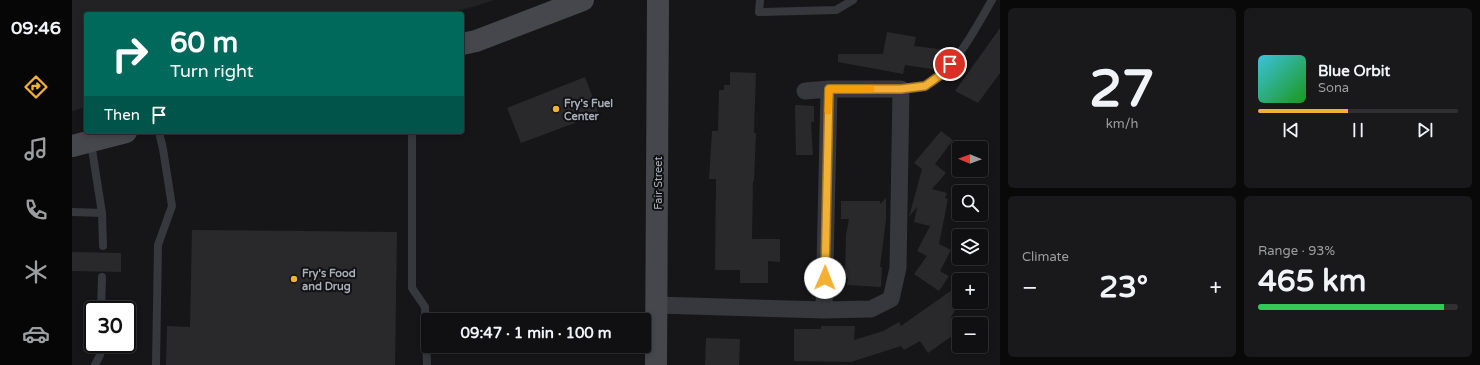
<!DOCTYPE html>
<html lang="en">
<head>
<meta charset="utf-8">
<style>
  :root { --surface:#101012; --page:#19191b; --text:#f1f3f6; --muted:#9c9d9f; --line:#303032; --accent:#f2b134 }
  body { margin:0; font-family:"Varela Round",sans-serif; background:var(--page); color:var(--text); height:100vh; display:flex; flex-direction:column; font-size:15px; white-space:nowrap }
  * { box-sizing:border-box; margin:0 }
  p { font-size:13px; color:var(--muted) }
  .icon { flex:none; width:22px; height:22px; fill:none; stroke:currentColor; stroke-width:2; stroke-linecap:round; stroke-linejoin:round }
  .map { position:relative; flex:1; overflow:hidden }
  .panel { display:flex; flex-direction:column; gap:8px; padding:8px; background:#09090a; width:480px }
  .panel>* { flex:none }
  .top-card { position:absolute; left:12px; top:12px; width:380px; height:122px; border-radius:4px; box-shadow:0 2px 6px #0003,0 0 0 1px var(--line); background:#00695c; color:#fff; overflow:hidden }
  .needle { width:26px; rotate:271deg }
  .tools { position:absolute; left:880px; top:141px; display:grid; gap:8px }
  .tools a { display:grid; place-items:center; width:36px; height:36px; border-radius:4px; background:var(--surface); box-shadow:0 2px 6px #0003,0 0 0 1px var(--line); font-size:20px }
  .speed { position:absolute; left:12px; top:301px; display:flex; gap:8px; font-size:20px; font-weight:700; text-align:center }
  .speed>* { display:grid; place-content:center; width:52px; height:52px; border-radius:50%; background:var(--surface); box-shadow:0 2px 6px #0003,0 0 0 1px var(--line); line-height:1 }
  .speed .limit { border:2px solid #111; border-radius:6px; background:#fff; color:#111 }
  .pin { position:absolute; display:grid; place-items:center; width:34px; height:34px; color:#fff; margin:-17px; border:2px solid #fff; border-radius:50%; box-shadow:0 1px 4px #0007 }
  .me { position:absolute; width:44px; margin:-22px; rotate:1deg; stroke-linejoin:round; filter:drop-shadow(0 0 3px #0008) }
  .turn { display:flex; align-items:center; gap:14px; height:84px; padding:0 20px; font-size:18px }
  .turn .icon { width:52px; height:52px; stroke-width:2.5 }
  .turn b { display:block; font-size:28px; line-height:34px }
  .then { display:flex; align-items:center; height:38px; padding:0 20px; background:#0003; gap:8px; font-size:15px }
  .big { font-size:30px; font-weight:700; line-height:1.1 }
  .panel .widget { flex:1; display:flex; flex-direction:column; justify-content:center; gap:6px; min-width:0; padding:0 14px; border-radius:6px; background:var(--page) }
  .panel .dial { align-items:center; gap:0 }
  .dial b { font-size:52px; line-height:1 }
  .song { display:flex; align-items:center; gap:12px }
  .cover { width:48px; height:48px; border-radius:6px; background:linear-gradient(135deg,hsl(190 70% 55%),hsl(120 70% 35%)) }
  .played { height:4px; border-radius:2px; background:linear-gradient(90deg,var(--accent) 45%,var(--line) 45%) }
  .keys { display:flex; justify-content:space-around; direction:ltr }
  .heat { display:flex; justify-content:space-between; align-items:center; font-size:22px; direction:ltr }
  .charge { height:6px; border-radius:3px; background:linear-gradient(90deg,#34c759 93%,var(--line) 0) }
  .panel .tiles { flex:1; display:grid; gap:8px; grid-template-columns:repeat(2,1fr) }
  .trip { position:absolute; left:349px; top:313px; width:230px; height:40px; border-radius:4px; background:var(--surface); box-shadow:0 2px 6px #0003,0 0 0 1px var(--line); font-weight:700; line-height:40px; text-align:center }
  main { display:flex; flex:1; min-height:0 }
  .tabs { display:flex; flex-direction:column; width:72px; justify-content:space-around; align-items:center; background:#060607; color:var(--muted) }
  .tabs .icon { width:28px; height:28px }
  .tabs .selected { color:var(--accent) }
  .tabs b { font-size:18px; color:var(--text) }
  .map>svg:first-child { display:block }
</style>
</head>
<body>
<main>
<nav class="tabs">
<b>09:46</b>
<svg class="icon selected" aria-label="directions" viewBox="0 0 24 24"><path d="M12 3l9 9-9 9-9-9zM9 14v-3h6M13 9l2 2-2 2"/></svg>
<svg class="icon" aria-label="music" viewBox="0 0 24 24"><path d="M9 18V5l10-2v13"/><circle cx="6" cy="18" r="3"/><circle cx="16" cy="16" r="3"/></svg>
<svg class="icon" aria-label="phone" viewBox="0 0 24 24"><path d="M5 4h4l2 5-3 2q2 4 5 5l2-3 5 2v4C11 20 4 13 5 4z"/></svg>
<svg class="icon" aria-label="climate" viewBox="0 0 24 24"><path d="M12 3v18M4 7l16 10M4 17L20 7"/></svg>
<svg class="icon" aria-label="car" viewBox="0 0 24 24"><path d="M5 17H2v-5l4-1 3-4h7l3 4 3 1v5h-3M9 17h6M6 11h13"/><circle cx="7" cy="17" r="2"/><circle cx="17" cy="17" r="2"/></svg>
</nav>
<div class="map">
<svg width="928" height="365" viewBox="0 0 928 365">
  <rect width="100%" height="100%" fill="#161618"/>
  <!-- built -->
  <path fill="#222225" d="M0,0H422L404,6L374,14H14V107L0,111Z"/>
  <!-- building -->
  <path fill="#29292c" d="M928,28V73L906,103L883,91Z
    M815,32L844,37L842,46L875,50L874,62L866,70L833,65L831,74L766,62V54H811Z
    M658,72L684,73L682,133H684L682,181H681L680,239H708V262L696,261V283H668V270H643L644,179H637L640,131H646L647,90H652V85H658Z
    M513,77L527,114L449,143L435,108Z
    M723,105L742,106V122H739L741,155H724Z
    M869,131L881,140L863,164L874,173L860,189L875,193L873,198L876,199L867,244L879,250L868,271L877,276L867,291L842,274L855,256L845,251L858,226L842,222L845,207L837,217L850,169L842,163Z
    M814,198V220L808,267H810L809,287L775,285L776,278H773L774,235L777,219H769V201H808V204Z
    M120,230L325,232L323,365H94L95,326L118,327Z
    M0,252L49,253V272L0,271Z
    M887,285V304L879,317L887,329V331L856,353L848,341L832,350L829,346L779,362L722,361V329H749V326H783L782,340L811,331L827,322L829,326Z
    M634,338L668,339L667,365H633Z"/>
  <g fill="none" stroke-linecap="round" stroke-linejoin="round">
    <!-- lane -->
    <path stroke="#37383d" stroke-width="8" d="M688,0L687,12L764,10L781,0
      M829,89C836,88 847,89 854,86C882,71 904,27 920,0
      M340,132V288L353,307L355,365
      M0,212L30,213L19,143
      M30,213L31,246
      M29,310L30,277
      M23,365L28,355V344
      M84,365L86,245L100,206L91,149L87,132"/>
    <!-- street -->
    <path stroke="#37383d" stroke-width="17" d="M585,305L752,310L799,309L819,299L826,268L829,89H757L733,91
      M752,310L757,89"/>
    <!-- secondary -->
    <path stroke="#45474d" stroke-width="22" d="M390,44L404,41L511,0
      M0,146L54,132
      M584,365L586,0"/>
  </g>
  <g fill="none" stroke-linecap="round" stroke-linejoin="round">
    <defs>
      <path id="route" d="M753,278L757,89H829L853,86L870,74L878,64"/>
    </defs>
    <!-- route casing -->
    <use href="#route" stroke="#9d7322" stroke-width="10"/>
    <!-- route -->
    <use href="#route" stroke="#f2b134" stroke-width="7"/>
    <!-- slow -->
    <path stroke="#f59e0b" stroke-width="7" d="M756,111L757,89H799"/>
  </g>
  <!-- markers -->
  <g fill="#f2b134" stroke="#111113" stroke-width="1.5">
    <circle cx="484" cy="109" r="4"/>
    <circle cx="222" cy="279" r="4"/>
  </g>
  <g text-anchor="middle" stroke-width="4" stroke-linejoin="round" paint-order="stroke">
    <!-- poi labels -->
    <g font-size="11" font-weight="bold" fill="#a8adb8" stroke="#111113" text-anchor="start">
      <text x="492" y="107">Fry's Fuel<tspan x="492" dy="13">Center</tspan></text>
      <text x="230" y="277">Fry's Food<tspan x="230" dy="13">and Drug</tspan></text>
    </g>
    <!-- street labels -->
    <g font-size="11" fill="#a8adb8" stroke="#111113">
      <text transform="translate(586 183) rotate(-90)" y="4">Fair Street</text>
    </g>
  </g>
</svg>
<div class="tools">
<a><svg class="needle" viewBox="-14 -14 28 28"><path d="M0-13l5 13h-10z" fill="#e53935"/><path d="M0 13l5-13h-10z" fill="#9c9d9f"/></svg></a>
<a><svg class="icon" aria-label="search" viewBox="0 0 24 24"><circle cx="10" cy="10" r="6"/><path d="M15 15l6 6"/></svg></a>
<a><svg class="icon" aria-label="layers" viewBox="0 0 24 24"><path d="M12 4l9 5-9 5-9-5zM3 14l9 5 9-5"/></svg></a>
<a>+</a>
<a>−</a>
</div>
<div class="speed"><div class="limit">30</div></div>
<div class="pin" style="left:878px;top:64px;background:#d93025"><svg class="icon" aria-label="arrive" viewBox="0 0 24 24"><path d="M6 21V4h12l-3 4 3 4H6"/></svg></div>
<svg class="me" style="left:753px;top:278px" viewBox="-20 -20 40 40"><circle r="19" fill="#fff"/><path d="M0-13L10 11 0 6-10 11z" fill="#f2b134"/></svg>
<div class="trip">09:47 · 1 min · 100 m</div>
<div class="top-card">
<div class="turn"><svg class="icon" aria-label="right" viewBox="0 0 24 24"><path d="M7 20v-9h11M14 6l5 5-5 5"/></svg><div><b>60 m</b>Turn right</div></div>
<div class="then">Then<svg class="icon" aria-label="arrive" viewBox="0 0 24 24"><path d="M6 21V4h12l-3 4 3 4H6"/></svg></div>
</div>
</div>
<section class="panel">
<div class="tiles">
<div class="widget dial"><b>27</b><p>km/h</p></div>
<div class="widget">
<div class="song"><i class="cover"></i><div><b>Blue Orbit</b><p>Sona</p></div></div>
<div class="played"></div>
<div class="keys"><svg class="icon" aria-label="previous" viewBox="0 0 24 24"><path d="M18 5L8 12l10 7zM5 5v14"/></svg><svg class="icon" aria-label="pause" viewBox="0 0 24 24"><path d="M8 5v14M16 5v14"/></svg><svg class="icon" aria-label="next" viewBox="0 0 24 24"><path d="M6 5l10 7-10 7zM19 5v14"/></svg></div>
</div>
<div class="widget"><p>Climate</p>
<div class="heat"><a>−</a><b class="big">23°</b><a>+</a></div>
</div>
<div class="widget"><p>Range · 93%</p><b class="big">465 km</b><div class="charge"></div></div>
</div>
</section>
</main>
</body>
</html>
